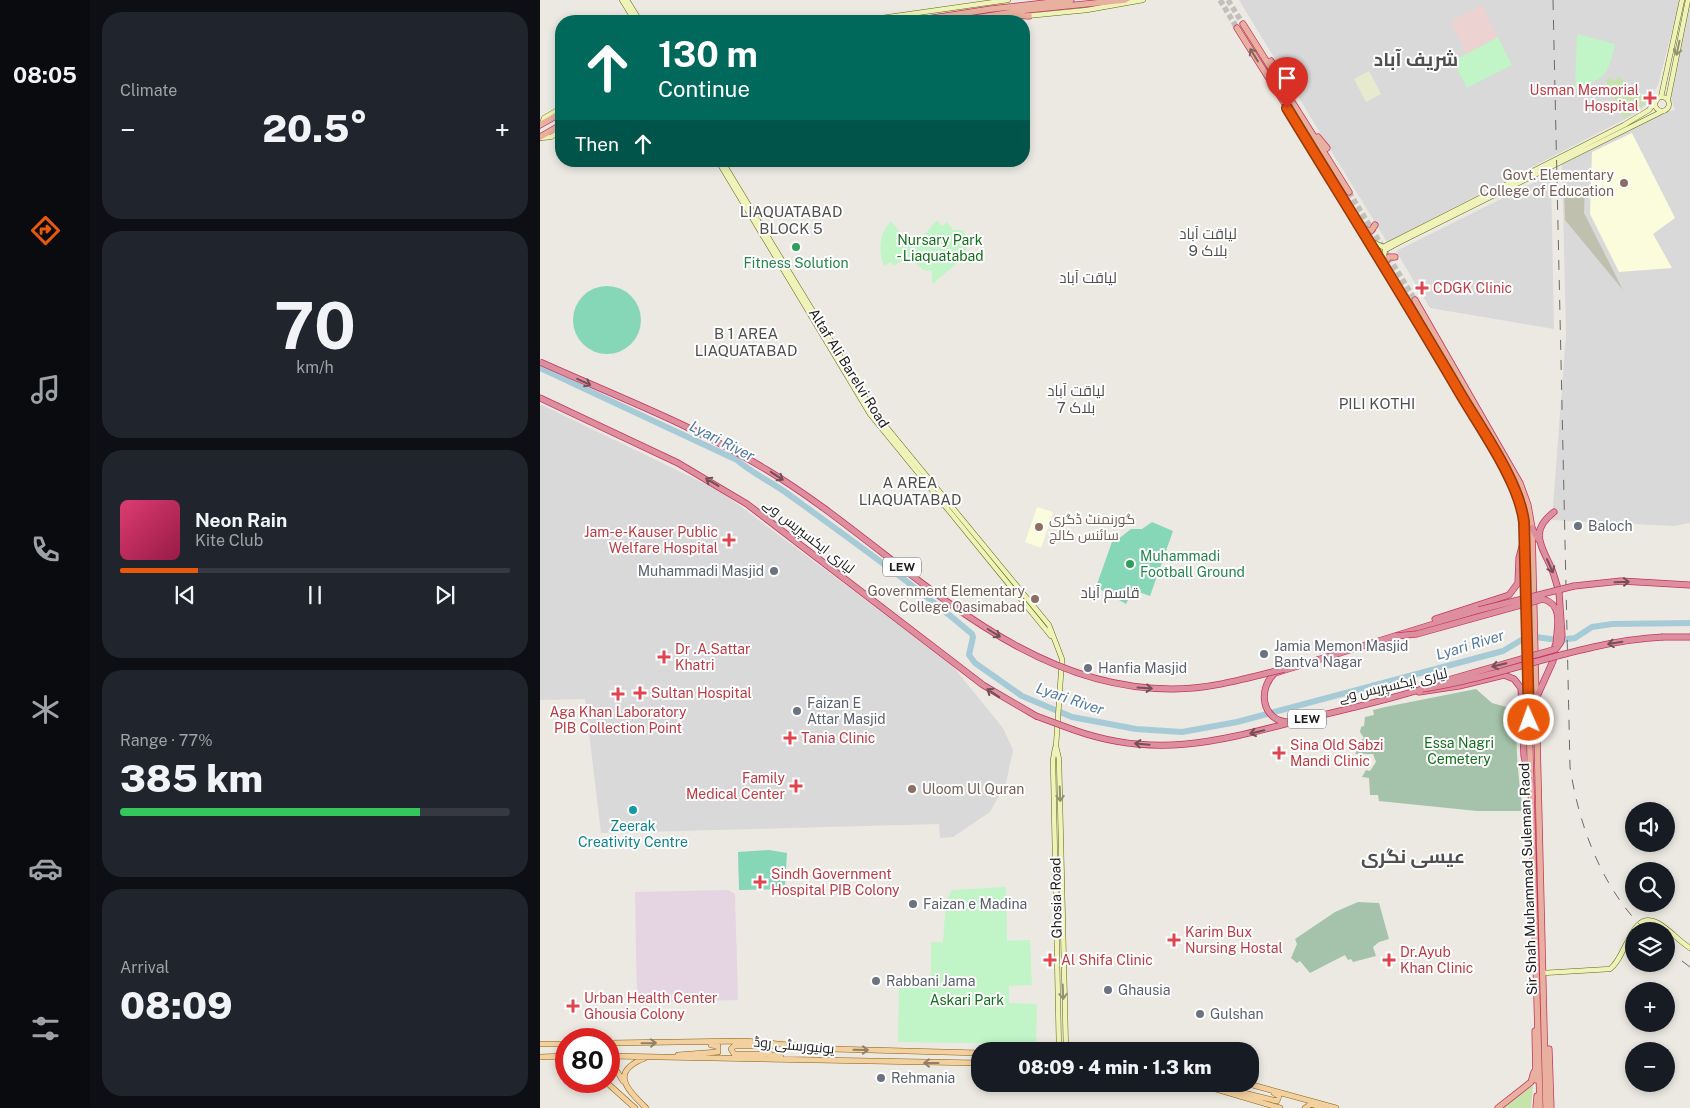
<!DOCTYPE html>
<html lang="en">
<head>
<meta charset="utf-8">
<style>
  :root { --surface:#171b24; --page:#20242c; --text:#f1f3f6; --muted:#9ea1a6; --line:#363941; --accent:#ea580c }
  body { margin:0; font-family:"Public Sans",Cairo,sans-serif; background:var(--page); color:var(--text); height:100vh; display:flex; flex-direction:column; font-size:19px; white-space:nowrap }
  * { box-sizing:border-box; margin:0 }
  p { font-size:16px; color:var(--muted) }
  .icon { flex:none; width:28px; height:28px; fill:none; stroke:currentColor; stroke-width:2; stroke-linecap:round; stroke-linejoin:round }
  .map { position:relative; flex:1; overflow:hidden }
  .details { display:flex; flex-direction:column; gap:12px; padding:12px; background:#0d0f14; width:450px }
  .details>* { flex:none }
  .hud { position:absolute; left:15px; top:15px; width:475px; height:152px; border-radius:20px; box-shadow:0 2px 8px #0003; background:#00695c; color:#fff; overflow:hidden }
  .controls { position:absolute; left:1085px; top:802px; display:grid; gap:10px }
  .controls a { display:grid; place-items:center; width:50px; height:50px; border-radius:50%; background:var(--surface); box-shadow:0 2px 8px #0003; font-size:25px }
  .speed { position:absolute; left:15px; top:1028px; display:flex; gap:10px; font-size:25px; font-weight:700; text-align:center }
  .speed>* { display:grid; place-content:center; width:65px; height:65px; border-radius:50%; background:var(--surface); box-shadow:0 2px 8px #0003; line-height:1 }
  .speed .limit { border:8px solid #d22; background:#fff; color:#111 }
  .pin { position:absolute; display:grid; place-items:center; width:42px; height:42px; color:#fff; margin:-51px -21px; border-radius:50% 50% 50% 0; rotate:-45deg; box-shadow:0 0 5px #0007 }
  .pin .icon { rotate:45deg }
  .me { position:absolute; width:55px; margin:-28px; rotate:358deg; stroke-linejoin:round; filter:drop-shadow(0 0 4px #0008) }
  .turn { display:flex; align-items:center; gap:18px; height:105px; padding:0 20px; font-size:22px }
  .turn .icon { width:65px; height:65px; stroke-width:2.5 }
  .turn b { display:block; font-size:35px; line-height:42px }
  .then { display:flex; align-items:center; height:48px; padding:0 20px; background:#0003; gap:10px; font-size:19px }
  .big { font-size:38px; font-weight:800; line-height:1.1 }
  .details .card { flex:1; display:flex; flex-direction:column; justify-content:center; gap:8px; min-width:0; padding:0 18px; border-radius:20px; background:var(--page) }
  .details .dial { align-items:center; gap:0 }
  .dial b { font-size:65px; line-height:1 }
  .song { display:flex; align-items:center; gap:15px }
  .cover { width:60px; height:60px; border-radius:8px; background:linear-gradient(135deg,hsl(340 70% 55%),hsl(340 70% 35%)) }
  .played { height:5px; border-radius:2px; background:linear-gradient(90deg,var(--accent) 20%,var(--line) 20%) }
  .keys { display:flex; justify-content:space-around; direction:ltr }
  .heat { display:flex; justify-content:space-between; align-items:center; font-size:28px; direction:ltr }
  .charge { height:8px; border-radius:4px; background:linear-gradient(90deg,#34c759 77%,var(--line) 0) }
  .trip { position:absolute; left:431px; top:1042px; width:288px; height:50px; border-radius:20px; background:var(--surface); box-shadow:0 2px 8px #0003; font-weight:800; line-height:50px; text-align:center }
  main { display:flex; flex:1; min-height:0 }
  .menu { display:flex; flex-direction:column; width:90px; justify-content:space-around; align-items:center; background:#090b0e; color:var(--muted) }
  .menu .icon { width:35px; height:35px }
  .menu .active { color:var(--accent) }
  .menu b { font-size:22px; color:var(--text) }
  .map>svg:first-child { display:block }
</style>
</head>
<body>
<main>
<nav class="menu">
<b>08:05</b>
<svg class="icon active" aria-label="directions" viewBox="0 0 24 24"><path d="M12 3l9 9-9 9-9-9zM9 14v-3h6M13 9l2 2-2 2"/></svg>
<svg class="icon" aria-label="music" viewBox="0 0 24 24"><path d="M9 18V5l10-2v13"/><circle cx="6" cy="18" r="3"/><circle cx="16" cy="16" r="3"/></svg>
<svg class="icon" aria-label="phone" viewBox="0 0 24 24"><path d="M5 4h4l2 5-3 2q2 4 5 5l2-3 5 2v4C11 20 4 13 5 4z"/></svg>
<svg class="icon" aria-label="climate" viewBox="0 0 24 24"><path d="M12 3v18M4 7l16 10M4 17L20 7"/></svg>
<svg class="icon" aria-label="car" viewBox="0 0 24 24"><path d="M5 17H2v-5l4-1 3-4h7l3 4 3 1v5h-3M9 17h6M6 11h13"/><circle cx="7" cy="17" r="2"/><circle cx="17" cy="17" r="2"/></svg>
<svg class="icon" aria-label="filters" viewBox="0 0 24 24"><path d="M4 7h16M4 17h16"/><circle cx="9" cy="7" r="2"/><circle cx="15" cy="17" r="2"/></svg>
</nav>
<section class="details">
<div class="card"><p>Climate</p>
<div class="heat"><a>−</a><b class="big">20.5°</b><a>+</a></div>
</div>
<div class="card dial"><b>70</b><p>km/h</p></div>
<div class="card">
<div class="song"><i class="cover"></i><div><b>Neon Rain</b><p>Kite Club</p></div></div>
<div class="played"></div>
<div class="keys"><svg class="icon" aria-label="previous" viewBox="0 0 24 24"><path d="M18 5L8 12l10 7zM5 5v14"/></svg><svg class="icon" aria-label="pause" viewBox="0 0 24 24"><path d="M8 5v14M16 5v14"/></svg><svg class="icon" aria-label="next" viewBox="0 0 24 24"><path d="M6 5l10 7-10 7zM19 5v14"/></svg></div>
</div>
<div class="card"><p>Range · 77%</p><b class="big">385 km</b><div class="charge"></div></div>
<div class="card"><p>Arrival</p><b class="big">08:09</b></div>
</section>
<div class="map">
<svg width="1150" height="1108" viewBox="0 0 1150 1108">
  <rect width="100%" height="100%" fill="#ece9e2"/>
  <!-- residential -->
  <path fill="#dad9d9" d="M699,0H1140L1118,85L1107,104L1095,114L847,242Z
    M1150,0V523L1134,526L1012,520L1026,334L1022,163L1110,116L1135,110L1130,95Z
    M1011,174L1014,329L890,308L856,251Z
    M0,404L180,491L411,664L463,728L473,750L466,783L450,812L413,837L400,838L399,824L61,833L45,699L0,700Z"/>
  <!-- commercial -->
  <path fill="#ecd3d2" d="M942,5L958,37L926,54L911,21Z"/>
  <!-- industrial -->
  <path fill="#e5d4e2" d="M188,890L195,894L198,1000L97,1003L95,892Z"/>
  <!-- education -->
  <path fill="#fbfcdb" d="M1092,133L1135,218L1113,234L1132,268L1079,272L1050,214L1052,152Z
    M497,507L513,512L501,548L485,542Z"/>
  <!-- construction -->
  <path fill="#c0c0ae" d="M1045,187L1044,213L1083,290L1025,220L1024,191Z"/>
  <!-- farmland -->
  <path fill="#e8eace" d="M829,71L841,94L826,102L814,79Z"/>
  <!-- grass -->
  <path fill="#c6e3ab" d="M1069,77L1074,81L1079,77L1108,100L1096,112L1084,118L1066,81Z
    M993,1083L991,1108H960Z"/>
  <!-- cemetery -->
  <path fill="#a5c3aa" d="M936,689L952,703L977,710C975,744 978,778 983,811H937L839,801L838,795H830L829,778L822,777L826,770L830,771L836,762L833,754H815L820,745L817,743L824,738L820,732L821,727L824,726L825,717L834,715L833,710L845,707Z
    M818,902L839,903L849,939L839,942L833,947L836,956L813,962L811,959L808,960L805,955L770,973L760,961L757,963L751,958L757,944L755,939L795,912Z"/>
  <!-- park -->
  <path fill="#c1f4c6" d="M1037,34L1075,44C1067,77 1067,77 1035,89Z
    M958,37L972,65L927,88L913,61Z
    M397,220L402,226L407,222L413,230H424L427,247L426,260L422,259L418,262L394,283L392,282V271L384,270L367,256L354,266L351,262L344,266C338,251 339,233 351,221L373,248Z
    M466,887L467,941L490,940L492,985L469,986V1003L497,1004L496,1044L358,1042L359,982L391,980V942H403L406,901L412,890Z"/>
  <!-- pitch -->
  <path fill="#86d6b8" d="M33 320a34 34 0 1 1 68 0a34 34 0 1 1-68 0Z
    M612,522L633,531L610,596L593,590L586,604L556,587L573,539L577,540L591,529H602Z
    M229,850L247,853L245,886L243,889L199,890L198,852Z"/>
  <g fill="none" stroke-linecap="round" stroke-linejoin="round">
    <!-- river -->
    <path stroke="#a6cbd7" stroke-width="6" d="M0,368L197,460C213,474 232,482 248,494C310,539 373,584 432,634L433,637L429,655L435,663L482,696L532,717L596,729L642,732L697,722L963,651L988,636L1018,640L1035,638L1052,627L1072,624L1150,623"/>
    <!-- trunk-tunnel -->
    <path stroke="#c2c0ba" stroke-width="5.5" stroke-dasharray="5.5 3" stroke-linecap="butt" d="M680,0L697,28
      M688,0L703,24
      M809,192L875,300"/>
    <defs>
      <path id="secondary" d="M82,0L95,21
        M87,0L100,21
        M486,16L547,10L603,0
        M321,21L468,0
        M450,21L478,17
        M1115 104a7 7 0 1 1 14 0a7 7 0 1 1-14 0Z
        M1121,97L1142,0
        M1128,99L1148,0
        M2,124L4,118L21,108
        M0,138L11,137L21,131
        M178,161L330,414L511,636
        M182,161L334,412L509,625L522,659L516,746L519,759L526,1051
        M833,242L843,247L1084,125L1109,110L1116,101
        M843,262L845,250L860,242L1121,112
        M515,748L513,760L519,1051
        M1003,973L1070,969C1087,957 1091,908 1118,923C1130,930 1139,941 1150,948"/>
      <path id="primary" d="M69,1043L205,1041L292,1049L440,1053
        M0,1044H26
        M233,1046H194L191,1049L194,1054H228L241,1057
        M138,1055L178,1052V1046L171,1045
        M69,1056L440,1063
        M0,1057L26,1056
        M105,1058C69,1072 87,1089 106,1108
        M69,1066L75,1068L83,1081
        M65,1081L95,1108
        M659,1084L740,1108
        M709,1084L796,1108
        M690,1093H704L737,1101L739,1096L734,1093
        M765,1108L771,1104L783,1108"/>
      <path id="trunk" d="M471,15L489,16
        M374,21L451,9L531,0
        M417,21L486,10L585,0
        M703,24L809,192
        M697,28L824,229L949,442L981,506L984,539L1000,1108
        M731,61L737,72
        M0,125L21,113
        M0,137L21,125
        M778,137L787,148
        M824,229L831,231L835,225
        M844,264L849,257H855
        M875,300L980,483L988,505L992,528L1006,1108
        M995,1031L996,1080
        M1009,1049L1011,1108
        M958,1108L991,1082L994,1072
        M996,1108L997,1096"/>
      <path id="motorway" d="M0,398L138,463L207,504L443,685L496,716
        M1014,512C991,530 999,542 1010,565C1014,573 1016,583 1019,592
        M992,528L998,539
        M1034,586L1081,581L1150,585
        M895,619L969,595L978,583L979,558L984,539
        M1123,637H1150
        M879,692L919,686L964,675L974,679L981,688L984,756L990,781
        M995,701L1013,661L1015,646
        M748,722C722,721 717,689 735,673L939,610
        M534,730C618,760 683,740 765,719C804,710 844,701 882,689"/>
    </defs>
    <!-- secondary casing -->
    <use href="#secondary" stroke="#5d680d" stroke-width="5.5"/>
    <!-- primary casing -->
    <use href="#primary" stroke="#87600c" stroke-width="6"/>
    <!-- trunk casing -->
    <use href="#trunk" stroke="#c73263" stroke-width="7"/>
    <!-- motorway casing -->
    <use href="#motorway" stroke="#c73263" stroke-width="7"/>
    <!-- secondary -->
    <use href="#secondary" stroke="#f0f3b9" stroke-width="4.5"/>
    <!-- primary -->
    <use href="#primary" stroke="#f3d0a0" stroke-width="5"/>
    <!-- trunk -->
    <use href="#trunk" stroke="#e8b09e" stroke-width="5.5"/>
    <!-- motorway -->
    <use href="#motorway" stroke="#de8f9d" stroke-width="5.5"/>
    <!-- rail -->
    <path stroke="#6a6a6a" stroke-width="1" stroke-dasharray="10 10" stroke-linecap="butt" d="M1013,0L1030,767C1039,826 1062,889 1106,931
      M1126,949L1150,967"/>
    <defs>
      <path id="motorway-bridge" d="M0,362C76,396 155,426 227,470C357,548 470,690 633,689C671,689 708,678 744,669
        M939,610L1034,586
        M856,636L877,634L1003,599C1024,605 1017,627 1016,644
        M901,682L1016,649L1021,642L1022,635L1019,592
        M882,689C963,677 1041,641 1123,637
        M496,716L534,730"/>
    </defs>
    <!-- motorway-bridge casing -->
    <use href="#motorway-bridge" stroke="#c73263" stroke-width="7" stroke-linecap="butt"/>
    <!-- motorway-bridge -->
    <use href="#motorway-bridge" stroke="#de8f9d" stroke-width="5.5"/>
  </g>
  <!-- one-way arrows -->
  <defs><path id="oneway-shaft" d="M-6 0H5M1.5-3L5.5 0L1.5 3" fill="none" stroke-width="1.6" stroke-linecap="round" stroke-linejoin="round" transform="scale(1.25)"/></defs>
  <g stroke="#919272">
    <use href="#oneway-shaft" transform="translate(1138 48) rotate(102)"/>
    <use href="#oneway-shaft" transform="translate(520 794) rotate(88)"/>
    <use href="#oneway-shaft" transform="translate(523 992) rotate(88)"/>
  </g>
  <use stroke="#82665d" href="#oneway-shaft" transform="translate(714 55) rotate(-122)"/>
  <g stroke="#735056">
    <use href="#oneway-shaft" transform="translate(44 382) rotate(25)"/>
    <use href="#oneway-shaft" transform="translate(237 476) rotate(33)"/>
    <use href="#oneway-shaft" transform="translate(172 482) rotate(-149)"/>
    <use href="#oneway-shaft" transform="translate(1010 566) rotate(66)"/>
    <use href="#oneway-shaft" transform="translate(1082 582) rotate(-2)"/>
    <use href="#oneway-shaft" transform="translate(454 633) rotate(32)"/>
    <use href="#oneway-shaft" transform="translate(1075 643) rotate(170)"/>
    <use href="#oneway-shaft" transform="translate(959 665) rotate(166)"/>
    <use href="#oneway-shaft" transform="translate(605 688) rotate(4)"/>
    <use href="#oneway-shaft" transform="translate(453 693) rotate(-146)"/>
    <use href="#oneway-shaft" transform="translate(717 732) rotate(167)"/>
    <use href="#oneway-shaft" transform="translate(602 744) rotate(-175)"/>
  </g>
  <g stroke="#927f65">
    <use href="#oneway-shaft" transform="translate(109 1043) rotate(-1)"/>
    <use href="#oneway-shaft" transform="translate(321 1050) rotate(1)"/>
    <use href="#oneway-shaft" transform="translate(391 1063) rotate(-180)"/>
  </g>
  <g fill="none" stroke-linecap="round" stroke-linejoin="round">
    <defs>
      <path id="route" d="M747,108C805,203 864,297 920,393C941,429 979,481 984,522L989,720"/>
    </defs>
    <!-- route casing -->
    <use href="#route" stroke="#983908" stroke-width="12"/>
    <!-- route -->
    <use href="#route" stroke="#ea580c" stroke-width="9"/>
  </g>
  <!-- markers -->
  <g fill="#e0444e" stroke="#fff" stroke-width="2">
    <path d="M1107.5 90.5h5v5h5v5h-5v5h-5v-5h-5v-5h5z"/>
    <path d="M879.5 280.5h5v5h5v5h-5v5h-5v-5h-5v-5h5z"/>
    <path d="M186.5 532.5h5v5h5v5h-5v5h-5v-5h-5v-5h5z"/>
    <path d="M121.5 649.5h5v5h5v5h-5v5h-5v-5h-5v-5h5z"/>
    <path d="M97.5 685.5h5v5h5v5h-5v5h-5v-5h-5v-5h5z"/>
    <path d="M75.5 686.5h5v5h5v5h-5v5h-5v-5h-5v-5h5z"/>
    <path d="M247.5 730.5h5v5h5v5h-5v5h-5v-5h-5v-5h5z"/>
    <path d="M736.5 745.5h5v5h5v5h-5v5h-5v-5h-5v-5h5z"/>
    <path d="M253.5 778.5h5v5h5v5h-5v5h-5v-5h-5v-5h5z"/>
    <path d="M217.5 874.5h5v5h5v5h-5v5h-5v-5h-5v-5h5z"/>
    <path d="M631.5 932.5h5v5h5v5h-5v5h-5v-5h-5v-5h5z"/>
    <path d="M507.5 952.5h5v5h5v5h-5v5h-5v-5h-5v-5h5z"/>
    <path d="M846.5 952.5h5v5h5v5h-5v5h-5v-5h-5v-5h5z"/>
    <path d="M30.5 998.5h5v5h5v5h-5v5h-5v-5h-5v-5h5z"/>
  </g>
  <g fill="#8d6e63" stroke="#fff" stroke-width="2">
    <circle cx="1084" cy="183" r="5"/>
    <circle cx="499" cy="527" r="5"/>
    <circle cx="495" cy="599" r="5"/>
    <circle cx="372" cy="789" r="5"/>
  </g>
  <g fill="#2e9e5b" stroke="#fff" stroke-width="2">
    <circle cx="256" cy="247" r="5"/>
    <circle cx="590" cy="564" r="5"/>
  </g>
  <g fill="#6b7280" stroke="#fff" stroke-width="2">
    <circle cx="1038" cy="526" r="5"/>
    <circle cx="234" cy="571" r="5"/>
    <circle cx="724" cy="654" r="5"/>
    <circle cx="548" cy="668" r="5"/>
    <circle cx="257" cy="711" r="5"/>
    <circle cx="373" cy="904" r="5"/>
    <circle cx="336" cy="981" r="5"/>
    <circle cx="568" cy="990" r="5"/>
    <circle cx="660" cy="1014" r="5"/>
    <circle cx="341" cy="1078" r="5"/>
  </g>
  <circle fill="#0f9aa8" stroke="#fff" stroke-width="2" cx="93" cy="810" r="5"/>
  <g text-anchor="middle" stroke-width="4" stroke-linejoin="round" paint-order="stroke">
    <!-- shield labels -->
    <g fill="#fff" stroke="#606060" stroke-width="1">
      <rect x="343" y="557.5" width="38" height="19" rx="4"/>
      <rect x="748" y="709.5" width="38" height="19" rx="4"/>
    </g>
    <g font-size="12" font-weight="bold" fill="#1c1c1c">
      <text x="362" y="571">LEW</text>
      <text x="767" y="723">LEW</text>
    </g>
    <!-- health labels -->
    <g font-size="14" fill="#be3a42" stroke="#fff" text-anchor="start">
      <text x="1099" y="95" text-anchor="end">Usman Memorial<tspan x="1099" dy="16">Hospital</tspan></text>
      <text x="893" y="293">CDGK Clinic</text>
      <text x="178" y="537" text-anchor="end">Jam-e-Kauser Public<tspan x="178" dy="16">Welfare Hospital</tspan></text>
      <text x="135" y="654">Dr .A.Sattar<tspan x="135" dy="16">Khatri</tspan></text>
      <text x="111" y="698">Sultan Hospital</text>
      <text x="78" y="717" text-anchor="middle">Aga Khan Laboratory<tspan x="78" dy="16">PIB Collection Point</tspan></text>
      <text x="261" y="743">Tania Clinic</text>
      <text x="750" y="750">Sina Old Sabzi<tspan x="750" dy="16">Mandi Clinic</tspan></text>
      <text x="245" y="783" text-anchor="end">Family<tspan x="245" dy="16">Medical Center</tspan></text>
      <text x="231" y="879">Sindh Government<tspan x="231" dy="16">Hospital PIB Colony</tspan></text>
      <text x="645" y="937">Karim Bux<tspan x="645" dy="16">Nursing Hostal</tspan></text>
      <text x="860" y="957">Dr.Ayub<tspan x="860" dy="16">Khan Clinic</tspan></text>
      <text x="521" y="965">Al Shifa Clinic</text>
      <text x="44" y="1003">Urban Health Center<tspan x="44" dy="16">Ghousia Colony</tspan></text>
    </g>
    <!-- education labels -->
    <g font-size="14" fill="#785e54" stroke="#fff" text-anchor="end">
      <text x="1074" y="180">Govt. Elementary<tspan x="1074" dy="16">College of Education</tspan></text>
      <text x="509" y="524" text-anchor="start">گورنمنٹ ڈگری<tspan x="509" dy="16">سائنس کالج</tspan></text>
      <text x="485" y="596">Government Elementary<tspan x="485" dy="16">College Qasimabad</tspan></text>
      <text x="382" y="794" text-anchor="start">Uloom Ul Quran</text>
    </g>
    <!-- park labels -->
    <g font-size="14" fill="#146f1d" stroke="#fff">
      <text x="400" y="245">Nursary Park<tspan x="400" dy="16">- Liaquatabad</tspan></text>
      <text x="919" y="748">Essa Nagri<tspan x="919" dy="16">Cemetery</tspan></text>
      <text x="427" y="1005">Askari Park</text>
    </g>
    <!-- leisure labels -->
    <g font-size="14" fill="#27864d" stroke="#fff">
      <text x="256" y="268">Fitness Solution</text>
      <text x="600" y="561" text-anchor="start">Muhammadi<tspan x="600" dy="16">Football Ground</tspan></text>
    </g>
    <!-- street labels -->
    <g font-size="14" fill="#1c1c1c" stroke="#fff">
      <text transform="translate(309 368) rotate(58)" y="5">Altaf Ali Barelvi Road</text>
      <text transform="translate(269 536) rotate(38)" y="5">لیاری ایکسپریس وے</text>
      <text transform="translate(853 685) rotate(-13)" y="5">لیاری ایکسپریس وے</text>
      <text transform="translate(988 879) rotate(-92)" y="5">Sir Shah Muhammad Suleman Raod</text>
      <text transform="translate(516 898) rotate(-91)" y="5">Ghosia Road</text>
      <text transform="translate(254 1045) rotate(5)" y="5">یونیورسٹی روڈ</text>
    </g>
    <!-- worship labels -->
    <g font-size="14" fill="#5b616d" stroke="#fff" text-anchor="start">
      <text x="1048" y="531">Baloch</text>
      <text x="224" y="576" text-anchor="end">Muhammadi Masjid</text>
      <text x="734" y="651">Jamia Memon Masjid<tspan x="734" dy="16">Bantva Nagar</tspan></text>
      <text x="558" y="673">Hanfia Masjid</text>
      <text x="267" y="708">Faizan E<tspan x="267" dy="16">Attar Masjid</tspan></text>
      <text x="383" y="909">Faizan e Madina</text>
      <text x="346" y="986">Rabbani Jama</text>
      <text x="578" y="995">Ghausia</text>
      <text x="670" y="1019">Gulshan</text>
      <text x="351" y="1083">Rehmania</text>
    </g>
    <!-- culture labels -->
    <g font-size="14" fill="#0d838f" stroke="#fff">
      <text x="93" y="831">Zeerak<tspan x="93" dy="16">Creativity Centre</tspan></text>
    </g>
    <!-- neighbourhood labels -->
    <g font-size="15" fill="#4f4f4f" stroke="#fff">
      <text x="251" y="217">LIAQUATABAD<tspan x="251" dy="17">BLOCK 5</tspan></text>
      <text x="668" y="239">لیاقت آباد<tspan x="668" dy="17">بلاک 9</tspan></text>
      <text x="548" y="283">لیاقت آباد</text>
      <text x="206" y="339">B 1 AREA<tspan x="206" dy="17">LIAQUATABAD</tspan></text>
      <text x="536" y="396">لیاقت آباد<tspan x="536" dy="17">بلاک 7</tspan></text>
      <text x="837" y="409">PILI KOTHI</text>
      <text x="370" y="488">A AREA<tspan x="370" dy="17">LIAQUATABAD</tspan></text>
      <text x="570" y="598">قاسم آباد</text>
    </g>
    <!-- water labels -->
    <g font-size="15" font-style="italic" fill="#5179a3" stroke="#fff">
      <text transform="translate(182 441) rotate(27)" y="5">Lyari River</text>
      <text transform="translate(930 645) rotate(-17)" y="5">Lyari River</text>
      <text transform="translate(530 699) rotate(19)" y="5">Lyari River</text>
    </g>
    <!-- district labels -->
    <g font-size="19" font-weight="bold" fill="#4f4f4f" stroke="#fff">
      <text x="876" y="66">شريف آباد</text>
      <text x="873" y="863">عیسی نگری</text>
    </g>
  </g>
</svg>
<div class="controls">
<a><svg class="icon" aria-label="sound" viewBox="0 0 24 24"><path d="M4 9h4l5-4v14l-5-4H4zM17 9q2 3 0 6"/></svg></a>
<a><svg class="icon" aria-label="search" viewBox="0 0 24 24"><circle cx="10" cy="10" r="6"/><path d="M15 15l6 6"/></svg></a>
<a><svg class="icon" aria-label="layers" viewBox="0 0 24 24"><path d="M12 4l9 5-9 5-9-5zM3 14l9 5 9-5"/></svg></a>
<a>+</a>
<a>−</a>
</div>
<div class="speed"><div class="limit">80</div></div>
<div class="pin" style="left:747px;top:108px;background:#d93025"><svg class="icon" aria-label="arrive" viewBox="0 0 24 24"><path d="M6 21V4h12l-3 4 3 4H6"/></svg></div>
<svg class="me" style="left:989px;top:720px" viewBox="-20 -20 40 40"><circle r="17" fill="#ea580c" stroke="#fff" stroke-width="3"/><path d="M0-11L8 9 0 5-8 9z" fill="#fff"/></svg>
<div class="trip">08:09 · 4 min · 1.3 km</div>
<div class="hud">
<div class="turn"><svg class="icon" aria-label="ahead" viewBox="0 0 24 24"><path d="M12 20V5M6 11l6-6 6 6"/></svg><div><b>130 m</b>Continue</div></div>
<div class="then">Then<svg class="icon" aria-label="ahead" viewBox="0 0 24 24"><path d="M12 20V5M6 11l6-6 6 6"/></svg></div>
</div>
</div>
</main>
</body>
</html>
